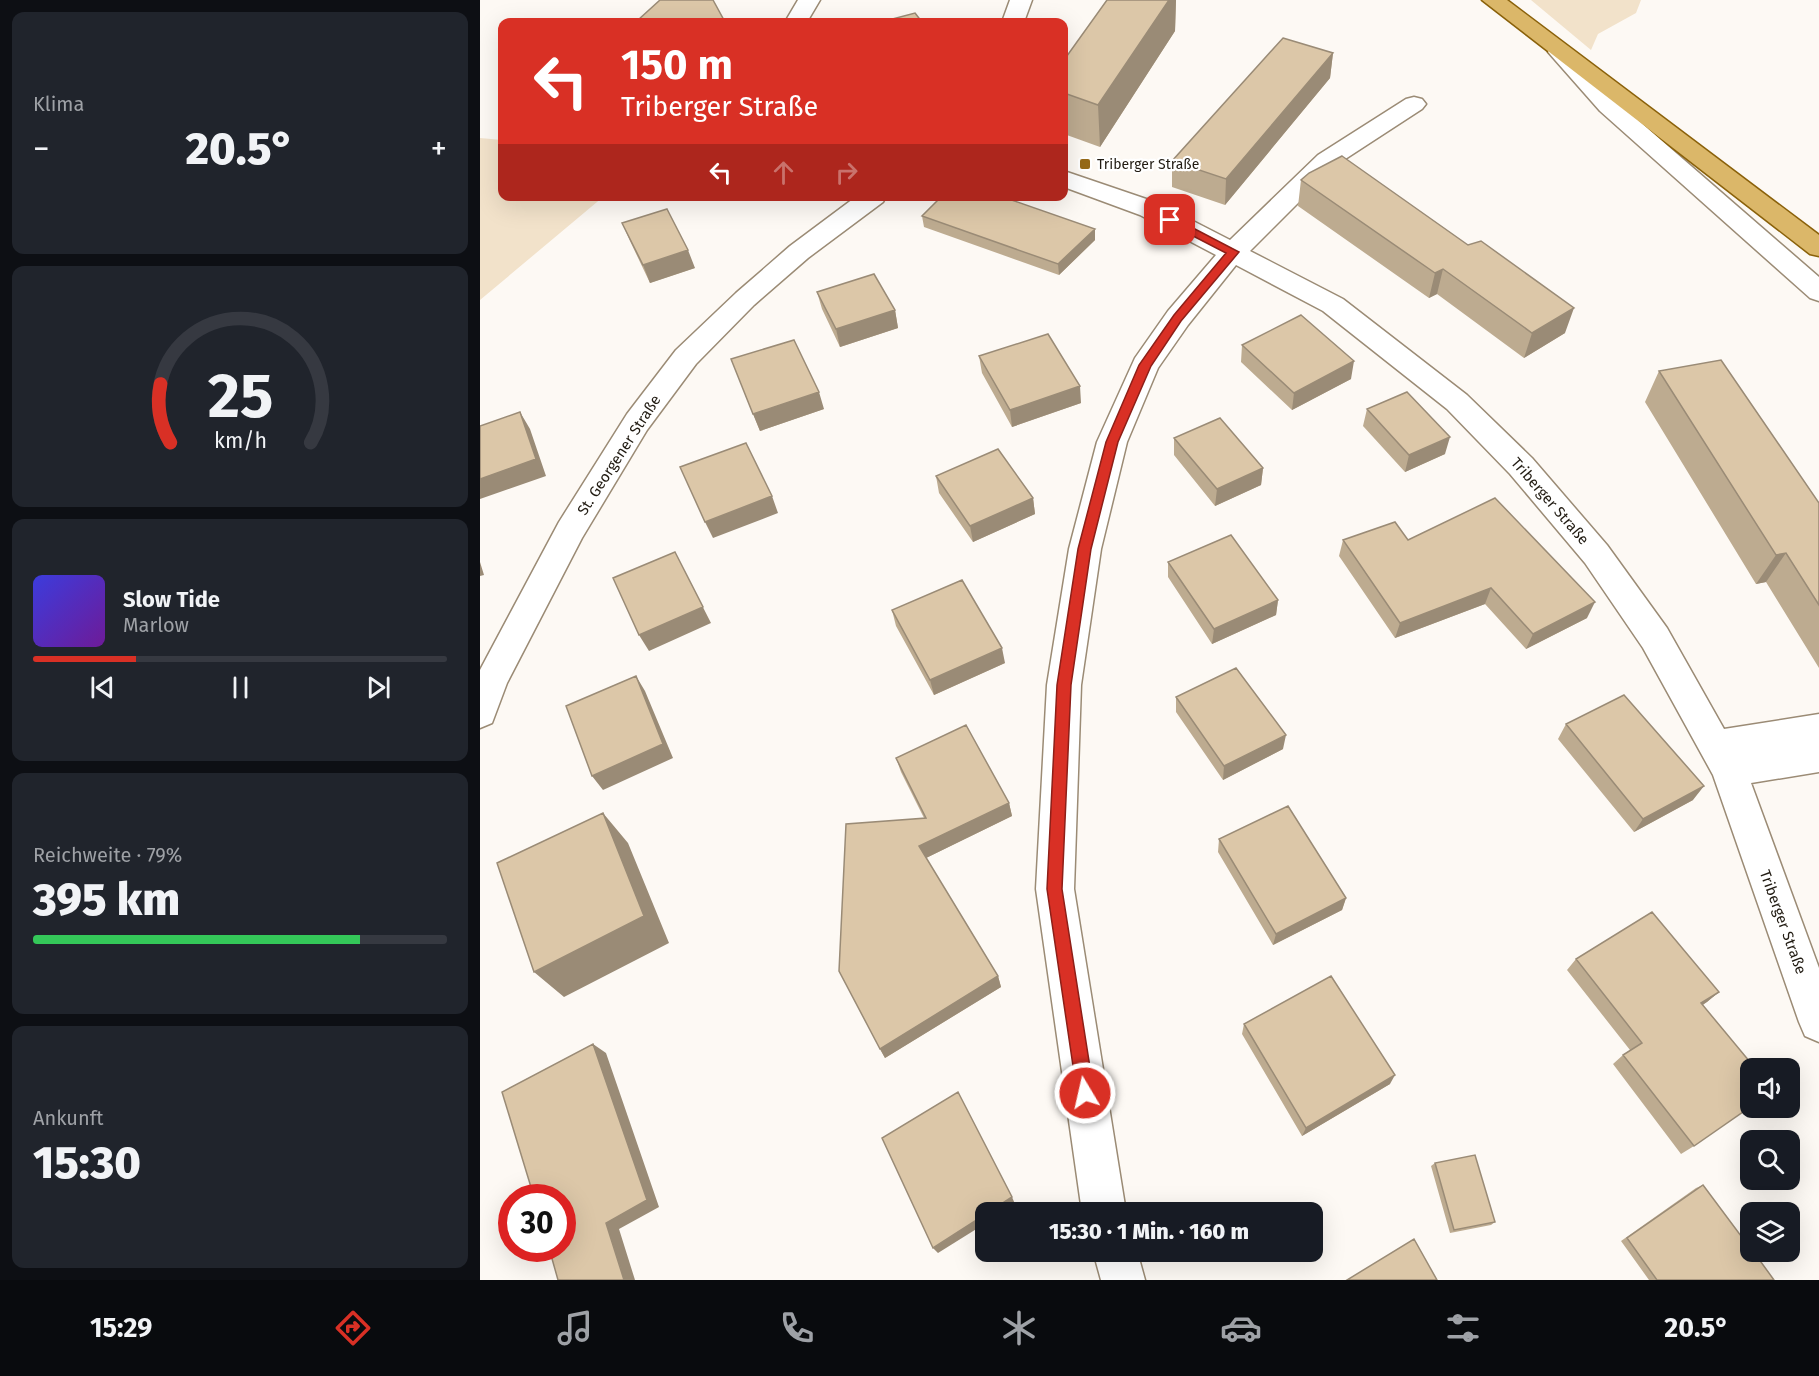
<!DOCTYPE html>
<html lang="de">
<head>
<meta charset="utf-8">
<style>
  :root { --surface:#171b24; --page:#20242c; --text:#f1f3f6; --muted:#9ea1a6; --line:#363941; --accent:#d93025 }
  body { margin:0; font-family:"Fira Sans",sans-serif; background:var(--page); color:var(--text); height:100vh; display:flex; flex-direction:column; font-size:22px; white-space:nowrap }
  * { box-sizing:border-box; margin:0 }
  p { font-size:20px; color:var(--muted) }
  .icon { flex:none; width:33px; height:33px; fill:none; stroke:currentColor; stroke-width:2; stroke-linecap:round; stroke-linejoin:round }
  .map { position:relative; flex:1; overflow:hidden }
  .panel { display:flex; flex-direction:column; gap:12px; padding:12px; background:#0d0f14; width:480px }
  .panel>* { flex:none }
  .guide { position:absolute; left:18px; top:18px; width:570px; height:183px; border-radius:12px; box-shadow:0 6px 24px #0002; background:#d93025; color:#fff; overflow:hidden }
  .controls { position:absolute; left:1260px; top:1058px; display:grid; gap:12px }
  .controls a { display:grid; place-items:center; width:60px; height:60px; border-radius:12px; background:var(--surface); box-shadow:0 6px 24px #0002; font-size:30px }
  .speed { position:absolute; left:18px; top:1184px; display:flex; gap:12px; font-size:30px; font-weight:700; text-align:center }
  .speed>* { display:grid; place-content:center; width:78px; height:78px; border-radius:50%; background:var(--surface); box-shadow:0 6px 24px #0002; line-height:1 }
  .speed .limit { border:9px solid #d22; background:#fff; color:#111 }
  .pin { position:absolute; display:grid; place-items:center; width:51px; height:51px; color:#fff; margin:-26px; border-radius:12px; box-shadow:0 3px 9px #0006 }
  .me { position:absolute; width:66px; margin:-33px; rotate:351deg; stroke-linejoin:round; filter:drop-shadow(0 0 4px #0008) }
  .turn { display:flex; align-items:center; gap:21px; height:126px; padding:0 24px; font-size:27px }
  .turn .icon { width:78px; height:78px; stroke-width:2.5 }
  .turn b { display:block; font-size:42px; line-height:51px }
  .lanes { display:flex; align-items:center; height:57px; padding:0 24px; background:#0003; justify-content:center; gap:30px; direction:ltr }
  .lanes .off { opacity:.35 }
  .big { font-size:45px; font-weight:800; line-height:1.1 }
  .panel .widget { flex:1; display:flex; flex-direction:column; justify-content:center; gap:9px; min-width:0; padding:0 21px; border-radius:12px; background:var(--page) }
  .panel .dial { align-items:center; gap:0 }
  .dial svg { height:156px; overflow:visible; fill:none; stroke:var(--line); stroke-width:7; stroke-linecap:round; text-anchor:middle }
  .dial text { fill:var(--text); stroke:none }
  .song { display:flex; align-items:center; gap:18px }
  .cover { width:72px; height:72px; border-radius:9px; background:linear-gradient(135deg,hsl(240 70% 55%),hsl(280 70% 35%)) }
  .played { height:6px; border-radius:3px; background:linear-gradient(90deg,var(--accent) 25%,var(--line) 25%) }
  .keys { display:flex; justify-content:space-around; direction:ltr }
  .heat { display:flex; justify-content:space-between; align-items:center; font-size:33px; direction:ltr }
  .charge { height:9px; border-radius:4px; background:linear-gradient(90deg,#34c759 79%,var(--line) 0) }
  .trip { position:absolute; left:495px; top:1202px; width:348px; height:60px; border-radius:12px; background:var(--surface); box-shadow:0 6px 24px #0002; font-weight:800; line-height:60px; text-align:center }
  .dock { display:flex; height:96px; justify-content:space-around; align-items:center; background:#090b0e; color:var(--muted) }
  .dock .icon { width:42px; height:42px }
  .dock .active { color:var(--accent) }
  .dock b { font-size:27px; color:var(--text) }
  main { display:flex; flex:1; min-height:0 }
  .map>svg:first-child { display:block }
</style>
</head>
<body>
<main>
<section class="panel">
<div class="widget"><p>Klima</p>
<div class="heat"><a>−</a><b class="big">20.5°</b><a>+</a></div>
</div>
<div class="widget dial"><svg viewBox="0 0 100 80">
<path d="M14 69A42 42 0 1 1 86 69"/>
<path d="M14 69A42 42 0 0 1 9 39" stroke="#d93025"/>
<text x="50" y="56" font-size="32" font-weight="700">25</text>
<text x="50" y="72" font-size="11">km/h</text>
</svg></div>
<div class="widget">
<div class="song"><i class="cover"></i><div><b>Slow Tide</b><p>Marlow</p></div></div>
<div class="played"></div>
<div class="keys"><svg class="icon" aria-label="previous" viewBox="0 0 24 24"><path d="M18 5L8 12l10 7zM5 5v14"/></svg><svg class="icon" aria-label="pause" viewBox="0 0 24 24"><path d="M8 5v14M16 5v14"/></svg><svg class="icon" aria-label="next" viewBox="0 0 24 24"><path d="M6 5l10 7-10 7zM19 5v14"/></svg></div>
</div>
<div class="widget"><p>Reichweite · 79%</p><b class="big">395 km</b><div class="charge"></div></div>
<div class="widget"><p>Ankunft</p><b class="big">15:30</b></div>
</section>
<div class="map">
<svg width="1339" height="1280" viewBox="0 0 1339 1280">
  <rect width="100%" height="100%" fill="#fdf9f4"/>
  <!-- green -->
  <path fill="#f2e2ca" d="M1051,0H1161L1156,13L1118,34L1111,50Z
    M0,138L22,140V196L123,197L0,300Z"/>
  <g fill="none" stroke-linecap="round" stroke-linejoin="round">
    <defs>
      <path id="minor" d="M318,0H340L327,22H305Z
        M530,0H552L544,22H522Z
        M1079,45L1087,47L1136,101L1339,277V301L1330,298L1120,111L1068,52L1071,47Z
        M934,97L942,99L946,104L942,109L856,165L770,251L863,299L987,395L1052,458L1127,545L1187,628L1244,729L1339,714V772L1271,783L1339,968V1042L1325,1036L1319,1022L1233,775L1163,648L1105,563L1030,474L967,409L843,311L756,265L708,325L678,368L647,442L621,549L601,685L594,889L646,1212H602L556,889L567,685L589,549L617,442L655,358L688,311L736,255L660,215L584,187V171L678,203L750,240L838,155L926,99Z
        M377,196H406L403,202L328,258L274,305L216,364L167,430L102,538L27,683L12,723L0,728V670L79,522L147,414L196,350L256,293L310,246Z
        M613,1251H657L665,1280H621Z"/>
      <path id="major" d="M1002,0H1027L1339,235V256L1330,254Z"/>
    </defs>
    <!-- minor casing -->
    <use href="#minor" stroke="#9b8b75" stroke-width="3"/>
    <!-- major casing -->
    <use href="#major" stroke="#8a610a" stroke-width="3"/>
    <!-- minor -->
    <use href="#minor" fill="#fff" fill-rule="evenodd"/>
    <!-- major -->
    <use href="#major" fill="#dbb769" fill-rule="evenodd"/>
  </g>
  <!-- wall -->
  <path fill="#bdab90" d="M627,0H696L695,31L620,147L584,134V60Z
    M853,53L850,78L745,205L692,187V161Z
    M821,180L988,245L1085,333L1044,358L957,294L949,298L818,206Z
    M442,216L615,229V240L579,275L444,227Z
    M142,223L215,268L170,283L150,241Z
    M337,292L415,310L418,328L360,347L342,309Z
    M762,345L871,379L812,410L761,362Z
    M499,356L601,403L532,427L502,373Z
    M251,359L344,409L280,431Z
    M1179,371L1339,503V668L1286,582L1276,584L1165,402Z
    M887,409L965,454L925,472L883,426Z
    M694,438L783,468L781,485L735,506L694,455Z
    M456,476L553,498L555,514L493,542L459,493Z
    M863,540H928L1107,618L1046,649L1005,604L915,638L859,556Z
    M688,562L798,600L796,615L732,644L688,577Z
    M412,610L525,663L454,695L416,626Z
    M696,697L803,749L743,780L696,712Z
    M1086,724L1213,800L1154,832L1078,739Z
    M416,758L529,803L532,816L446,858L518,976L521,987L405,1058L400,1049L444,818L421,772Z
    M739,839L866,898L862,910L793,945L738,852Z
    M1096,959L1239,992L1223,1005L1214,1146L1201,1154L1133,1064L1143,1055L1150,1050L1087,970Z
    M764,1024L910,1084L822,1136L762,1034Z
    M955,1163L1015,1222L1011,1225L970,1233L951,1166Z
    M1223,1185L1294,1280H1169L1141,1241L1216,1188Z"/>
  <!-- shaded-wall -->
  <path fill="#9a8b76" d="M689,0H696L695,31L620,147L618,105Z
    M853,53L850,78L745,205L746,179Z
    M615,229V240L579,275L578,264Z
    M208,250L215,268L170,283L163,265Z
    M963,269L957,294L949,298L955,273Z
    M1094,308L1085,333L1044,358L1052,333Z
    M415,310L418,328L360,347L356,329Z
    M874,361L871,379L812,410L814,393Z
    M600,386L601,403L532,427L530,410Z
    M339,392L344,409L280,431L273,414Z
    M40,412L50,429L66,476L0,499V479Z
    M970,437L965,454L925,472L929,455Z
    M783,468L781,485L735,506L737,489Z
    M292,496L298,513L233,538L225,522Z
    M553,498L555,514L493,542L490,526Z
    M1306,553L1286,582L1276,584L1296,555Z
    M0,562L4,575L0,576Z
    M203,568L231,623L169,651L159,635Z
    M1011,588L1005,604L915,638L920,623Z
    M798,600L796,615L732,644L734,629Z
    M1115,602L1107,618L1046,649L1053,634Z
    M522,648L525,663L454,695L450,680Z
    M156,676L165,691L193,758L123,790L112,776Z
    M806,735L803,749L743,780L744,766Z
    M1224,786L1213,800L1154,832L1163,819Z
    M529,803L532,816L444,859L439,846Z
    M123,813L148,843L189,943L84,997L54,972Z
    M866,898L862,910L793,945L796,934Z
    M518,976L521,987L405,1058L400,1049Z
    M1239,992L1227,1002L1209,1013L1221,1003Z
    M113,1044L126,1053L179,1207L139,1229L155,1280H144L126,1223Z
    M915,1075L910,1084L822,1136L826,1128Z
    M532,1197L535,1204L522,1212H509Z
    M506,1214V1223L458,1253L453,1248Z"/>
  <!-- building -->
  <path fill="#dcc7a8" stroke="#9a8b76" stroke-width="1.5" d="M180,0H233L245,22H169L158,20Z
    M627,0H689L618,105L584,93V60Z
    M435,13L442,22H401Z
    M803,38L853,53L746,179L692,161Z
    M862,156L988,245L1001,241L1094,308L1052,333L963,269L955,273L821,180L829,173Z
    M462,196H520L615,229L578,264L442,216Z
    M187,209L208,250L163,265L142,223Z
    M394,274L415,310L356,329L337,292Z
    M821,315L874,361L814,393L762,345Z
    M568,334L600,386L530,410L499,356Z
    M314,340L339,392L273,414L251,359Z
    M1241,360L1339,503V605L1306,553L1296,555L1179,371Z
    M927,392L970,437L929,455L887,409Z
    M40,412L56,459L0,479V426Z
    M740,418L783,468L737,489L694,438Z
    M266,443L292,496L225,522L200,467Z
    M518,449L553,498L490,526L456,476Z
    M1015,498L1115,602L1053,634L1011,588L920,623L863,540L915,522L928,540Z
    M751,535L798,600L734,629L688,562Z
    M195,552L223,607L159,635L133,578Z
    M482,580L522,648L450,680L412,610Z
    M756,668L806,735L744,766L696,697Z
    M156,676L183,744L112,776L86,706Z
    M1144,695L1224,786L1163,819L1086,724Z
    M486,725L529,803L439,846L518,976L400,1049L359,971L366,824L446,818L416,758Z
    M808,806L866,898L796,934L739,839Z
    M123,813L164,916L54,972L17,863Z
    M1172,912L1239,992L1221,1003L1275,1068H1270V1107L1214,1146L1143,1055L1162,1043L1096,959Z
    M851,976L915,1075L826,1128L764,1024Z
    M113,1044L167,1200L126,1223L144,1280H78L69,1248H82V1197H54L22,1092Z
    M478,1092L532,1197L509,1212H506V1214L453,1248L402,1138Z
    M995,1155L1015,1222L974,1230L955,1163Z
    M1223,1185L1270,1248V1251H1273L1294,1280H1177L1147,1238Z
    M934,1239L957,1280H867Z"/>
  <!-- route -->
  <path fill="#d93025" stroke="#8d1f18" stroke-width="1.5" d="M690,216L759,252L701,321L671,366L638,442L611,549L591,685L582,889L614,1093L611,1099L605,1102L599,1099L597,1093L567,889L577,685L598,549L626,442L659,365L694,315L746,253L686,222V217Z"/>
  <!-- markers -->
  <rect fill="#966917" stroke="#fff" stroke-width="2" x="599" y="158" width="12" height="12" rx="3"/>
  <g text-anchor="middle" stroke-width="4.5" stroke-linejoin="round" paint-order="stroke">
    <!-- far-poi labels -->
    <g font-size="14" fill="#211b12" stroke="#fff" text-anchor="start">
      <text x="617" y="169">Triberger Straße</text>
    </g>
    <!-- street labels -->
    <g font-size="15" fill="#211b12" stroke="#fff">
      <text transform="translate(139 455) rotate(-57)" y="5">St. Georgener Straße</text>
      <text transform="translate(1070 501) rotate(49)" y="5">Triberger Straße</text>
      <text transform="translate(1303 922) rotate(70)" y="5">Triberger Straße</text>
    </g>
  </g>
</svg>
<div class="controls">
<a><svg class="icon" aria-label="sound" viewBox="0 0 24 24"><path d="M4 9h4l5-4v14l-5-4H4zM17 9q2 3 0 6"/></svg></a>
<a><svg class="icon" aria-label="search" viewBox="0 0 24 24"><circle cx="10" cy="10" r="6"/><path d="M15 15l6 6"/></svg></a>
<a><svg class="icon" aria-label="layers" viewBox="0 0 24 24"><path d="M12 4l9 5-9 5-9-5zM3 14l9 5 9-5"/></svg></a>
</div>
<div class="speed"><div class="limit">30</div></div>
<div class="pin" style="left:690px;top:220px;background:#d93025"><svg class="icon" aria-label="arrive" viewBox="0 0 24 24"><path d="M6 21V4h12l-3 4 3 4H6"/></svg></div>
<svg class="me" style="left:605px;top:1093px" viewBox="-20 -20 40 40"><circle r="17" fill="#d93025" stroke="#fff" stroke-width="3"/><path d="M0-11L8 9 0 5-8 9z" fill="#fff"/></svg>
<div class="trip">15:30 · 1 Min. · 160 m</div>
<div class="guide">
<div class="turn"><svg class="icon" aria-label="left" viewBox="0 0 24 24"><path d="M17 20v-9H6M10 6l-5 5 5 5"/></svg><div><b>150 m</b>Triberger Straße</div></div>
<div class="lanes"><svg class="icon" aria-label="left" viewBox="0 0 24 24"><path d="M17 20v-9H6M10 6l-5 5 5 5"/></svg><svg class="icon off" aria-label="ahead" viewBox="0 0 24 24"><path d="M12 20V5M6 11l6-6 6 6"/></svg><svg class="icon off" aria-label="right" viewBox="0 0 24 24"><path d="M7 20v-9h11M14 6l5 5-5 5"/></svg></div>
</div>
</div>
</main>
<nav class="dock">
<b>15:29</b>
<svg class="icon active" aria-label="directions" viewBox="0 0 24 24"><path d="M12 3l9 9-9 9-9-9zM9 14v-3h6M13 9l2 2-2 2"/></svg>
<svg class="icon" aria-label="music" viewBox="0 0 24 24"><path d="M9 18V5l10-2v13"/><circle cx="6" cy="18" r="3"/><circle cx="16" cy="16" r="3"/></svg>
<svg class="icon" aria-label="phone" viewBox="0 0 24 24"><path d="M5 4h4l2 5-3 2q2 4 5 5l2-3 5 2v4C11 20 4 13 5 4z"/></svg>
<svg class="icon" aria-label="climate" viewBox="0 0 24 24"><path d="M12 3v18M4 7l16 10M4 17L20 7"/></svg>
<svg class="icon" aria-label="car" viewBox="0 0 24 24"><path d="M5 17H2v-5l4-1 3-4h7l3 4 3 1v5h-3M9 17h6M6 11h13"/><circle cx="7" cy="17" r="2"/><circle cx="17" cy="17" r="2"/></svg>
<svg class="icon" aria-label="filters" viewBox="0 0 24 24"><path d="M4 7h16M4 17h16"/><circle cx="9" cy="7" r="2"/><circle cx="15" cy="17" r="2"/></svg>
<b>20.5°</b>
</nav>
</body>
</html>
